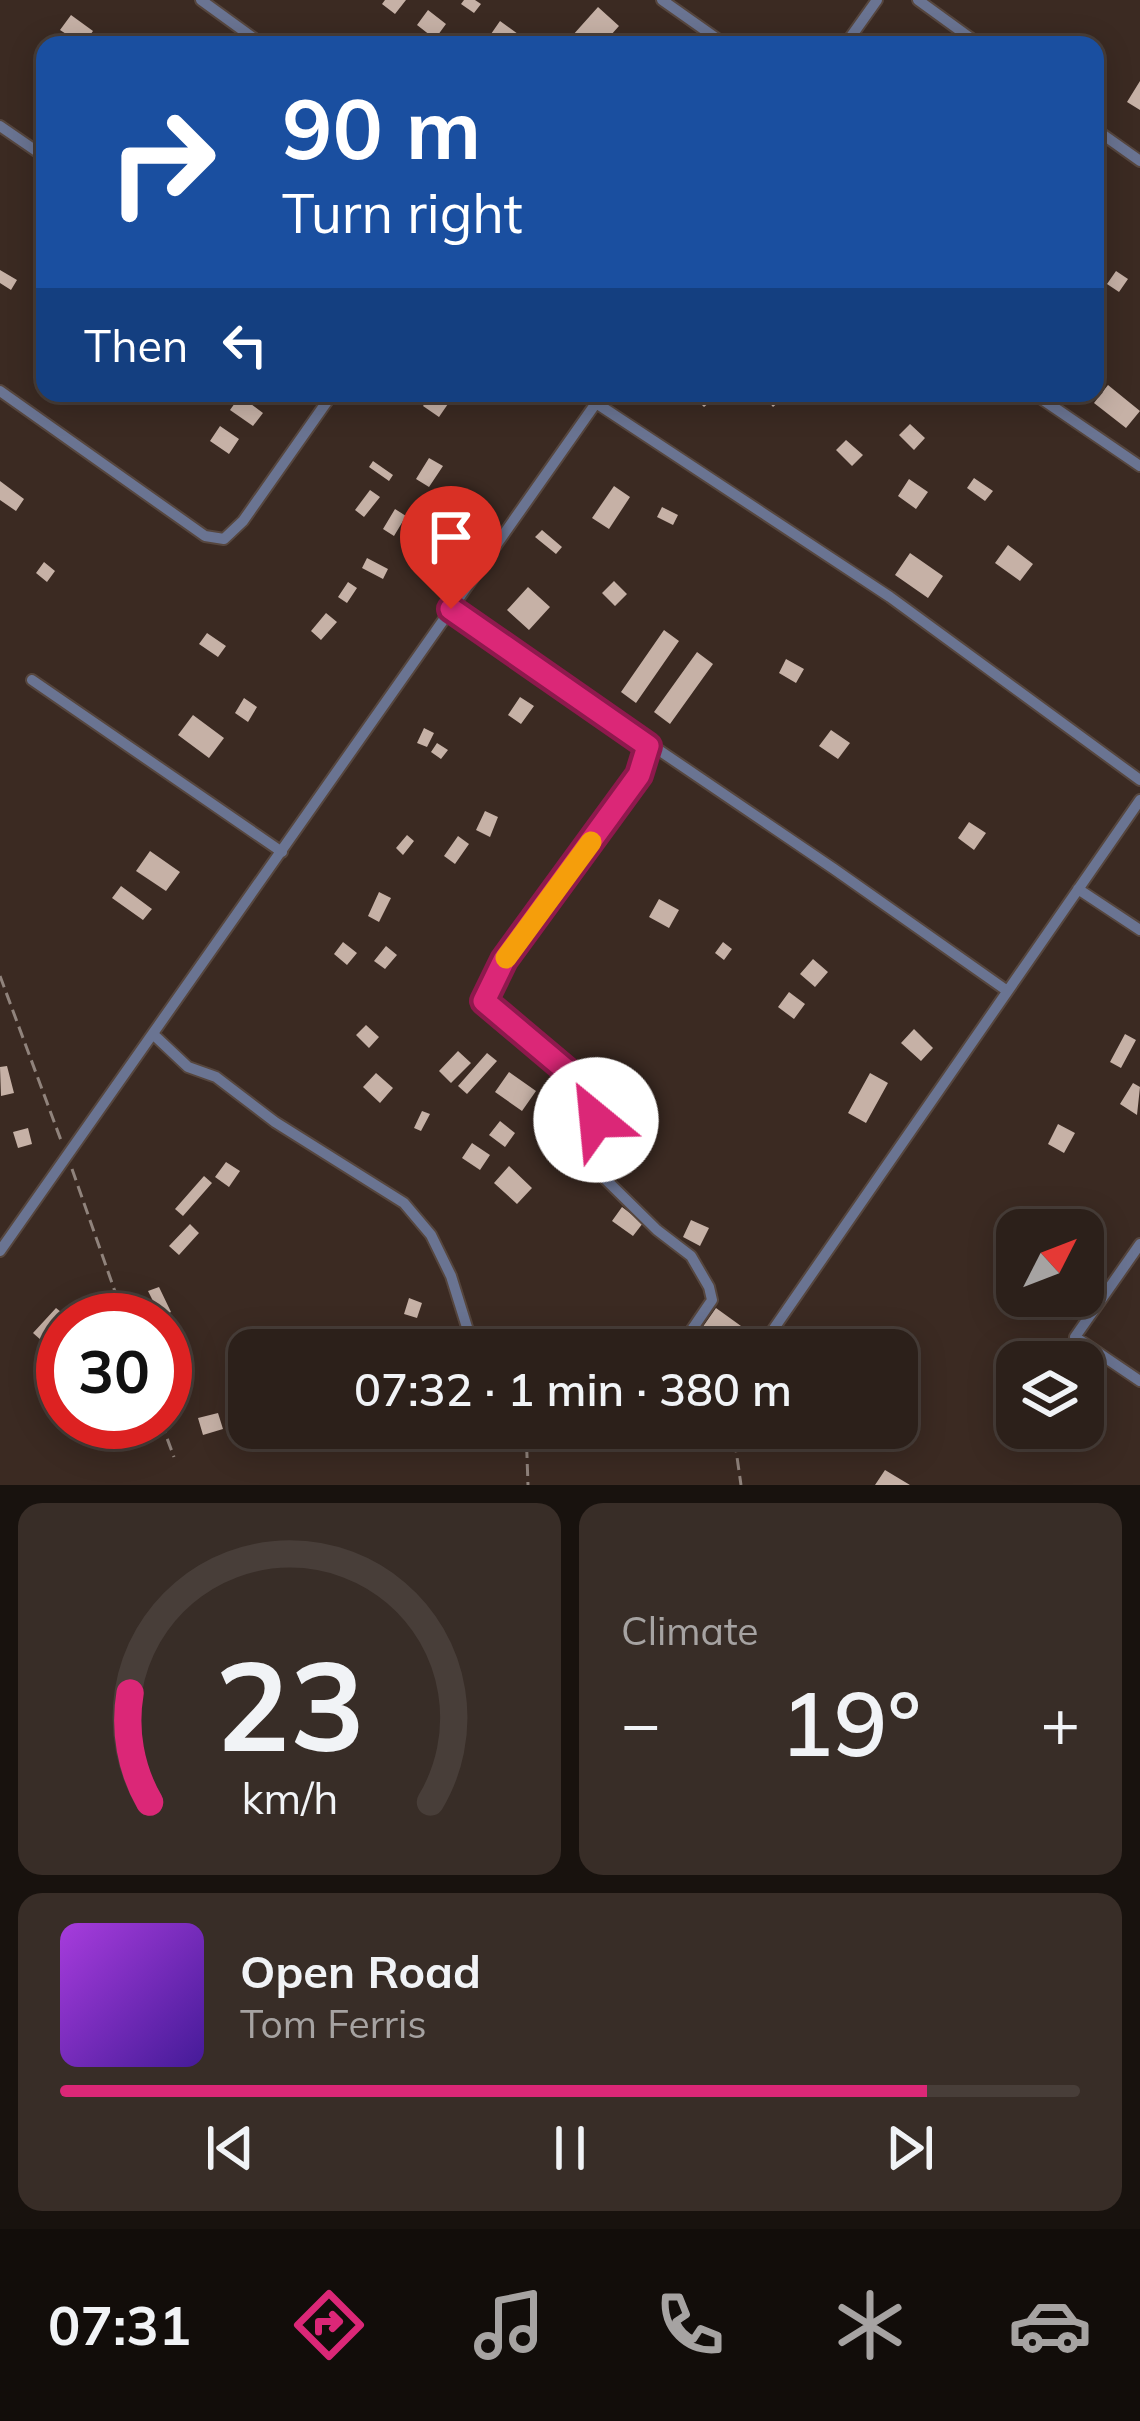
<!DOCTYPE html>
<html lang="en">
<head>
<meta charset="utf-8">
<style>
  :root { --surface:#2c201a; --page:#382d27; --text:#f1f3f6; --muted:#a6a3a2; --line:#483e39; --accent:#db2777 }
  body { margin:0; font-family:Mulish,sans-serif; background:var(--page); color:var(--text); height:100vh; display:flex; flex-direction:column; font-size:45px; white-space:nowrap }
  * { box-sizing:border-box; margin:0 }
  p { font-size:39px; color:var(--muted) }
  .icon { flex:none; width:66px; height:66px; fill:none; stroke:currentColor; stroke-width:2; stroke-linecap:round; stroke-linejoin:round }
  .map { position:relative; height:1485px; overflow:hidden }
  .side { display:flex; flex-direction:column; gap:18px; padding:18px; background:#18120e; flex:1 }
  .side>* { flex:none }
  .guide { position:absolute; left:36px; top:36px; width:1068px; height:366px; border-radius:24px; box-shadow:0 6px 30px #0003,0 0 0 3px var(--line); background:#1a4fa0; color:#fff; overflow:hidden }
  .needle { width:78px; rotate:48deg }
  .controls { position:absolute; left:996px; top:1209px; display:grid; gap:24px }
  .controls a { display:grid; place-items:center; width:108px; height:108px; border-radius:24px; background:var(--surface); box-shadow:0 6px 30px #0003,0 0 0 3px var(--line); font-size:60px }
  .speed { position:absolute; left:36px; top:1293px; display:flex; gap:24px; font-size:60px; font-weight:700; text-align:center }
  .speed>* { display:grid; place-content:center; width:156px; height:156px; border-radius:50%; background:var(--surface); box-shadow:0 6px 30px #0003,0 0 0 3px var(--line); line-height:1 }
  .speed .limit { border:18px solid #d22; background:#fff; color:#111 }
  .pin { position:absolute; display:grid; place-items:center; width:102px; height:102px; color:#fff; margin:-123px -51px; border-radius:50% 50% 50% 0; rotate:-45deg; box-shadow:0 0 12px #0007 }
  .pin .icon { rotate:45deg }
  .me { position:absolute; width:132px; margin:-66px; rotate:332deg; stroke-linejoin:round; filter:drop-shadow(0 0 9px #0008) }
  .turn { display:flex; align-items:center; gap:42px; height:252px; padding:0 48px; font-size:54px }
  .turn .icon { width:156px; height:156px; stroke-width:2.5 }
  .turn b { display:block; font-size:84px; line-height:102px }
  .then { display:flex; align-items:center; height:114px; padding:0 48px; background:#0003; gap:24px; font-size:45px }
  .big { font-size:90px; font-weight:600; line-height:1.1 }
  .side .widget { flex:1; display:flex; flex-direction:column; justify-content:center; gap:18px; min-width:0; padding:0 42px; border-radius:24px; background:var(--page) }
  .side .dial { align-items:center; gap:0 }
  .dial svg { height:312px; overflow:visible; fill:none; stroke:var(--line); stroke-width:7; stroke-linecap:round; text-anchor:middle }
  .dial text { fill:var(--text); stroke:none }
  .song { display:flex; align-items:center; gap:36px }
  .cover { width:144px; height:144px; border-radius:18px; background:linear-gradient(135deg,hsl(280 70% 55%),hsl(260 70% 35%)) }
  .played { height:12px; border-radius:6px; background:linear-gradient(90deg,var(--accent) 85%,var(--line) 85%) }
  .keys { display:flex; justify-content:space-around; direction:ltr }
  .heat { display:flex; justify-content:space-between; align-items:center; font-size:66px; direction:ltr }
  .side .tiles { flex:1; display:grid; gap:18px; grid-template-columns:1fr 1fr }
  .widget:last-child { grid-column:span 2 }
  .trip { position:absolute; left:228px; top:1329px; width:690px; height:120px; border-radius:24px; background:var(--surface); box-shadow:0 6px 30px #0003,0 0 0 3px var(--line); font-weight:600; line-height:120px; text-align:center }
  .dock { display:flex; height:192px; justify-content:space-around; align-items:center; background:#120d0a; color:var(--muted) }
  .dock .icon { width:84px; height:84px }
  .dock .selected { color:var(--accent) }
  .dock b { font-size:54px; color:var(--text) }
  .map>svg:first-child { display:block }
</style>
</head>
<body>
<div class="map">
<svg width="1140" height="1485" viewBox="0 0 1140 1485">
  <rect width="100%" height="100%" fill="#3b2a22"/>
  <!-- building -->
  <path fill="#c6b1a6" d="M385,0H406L395,14L382,4Z
    M464,0H475L481,4L474,13L461,4Z
    M598,7L619,26L602,45H564Z
    M428,10L446,24L435,39L417,25Z
    M71,15L93,31L83,45L60,30Z
    M500,21L518,34L510,45L491,34Z
    M1140,81V110L1127,102Z
    M0,270L17,280L11,290L0,283Z
    M1116,271L1128,279L1119,292L1107,284Z
    M1108,385L1140,411L1126,428L1094,403Z
    M432,393L450,401L439,417L423,406Z
    M703,393H714L717,396L704,407L696,399Z
    M774,393H789L773,407L767,400Z
    M240,396L263,413L253,426L230,410Z
    M910,424L925,438L914,450L899,435Z
    M220,426L239,439L229,454L210,441Z
    M846,440L863,455L852,466L836,450Z
    M429,458L443,466L429,487L416,479Z
    M373,461L393,475L389,481L369,467Z
    M974,478L993,491L985,501L967,488Z
    M909,479L928,492L916,509L898,496Z
    M0,481L24,499L16,511L0,500Z
    M614,486L630,497L609,529L592,518Z
    M370,490L380,497L364,517L355,510Z
    M662,507L678,515L673,525L657,517Z
    M395,509L406,516L394,536L383,529Z
    M542,530L562,547L556,554L535,537Z
    M1008,545L1033,564L1020,581L995,563Z
    M910,553L943,576L928,598L895,575Z
    M367,558L388,569L383,579L362,568Z
    M44,562L55,571L47,582L36,573Z
    M614,581L627,594L615,606L602,593Z
    M348,582L357,588L347,603L338,597Z
    M528,587L550,607L529,630L507,610Z
    M326,613L337,622L321,640L311,631Z
    M664,630L679,641L636,703L621,692Z
    M207,633L226,646L218,657L199,644Z
    M697,652L713,664L670,724L654,712Z
    M786,659L804,669L796,683L779,673Z
    M520,697L534,706L521,724L508,715Z
    M244,698L257,707L248,722L235,713Z
    M193,715L224,738L209,758L178,735Z
    M424,728L434,733L427,747L417,743Z
    M831,730L850,743L838,759L819,746Z
    M437,743L448,750L441,759L431,752Z
    M485,811L498,817L490,837L476,830Z
    M969,822L986,833L974,850L958,838Z
    M407,835L414,841L403,855L396,848Z
    M458,836L469,844L455,864L444,856Z
    M150,851L180,872L166,891L136,871Z
    M121,886L152,909L143,920L112,898Z
    M379,892L391,898L379,922L368,916Z
    M659,899L679,910L669,928L649,917Z
    M343,942L357,953L347,965L334,954Z
    M723,942L732,949L724,960L715,953Z
    M386,946L397,955L385,969L374,961Z
    M813,959L828,972L815,987L800,974Z
    M789,992L805,1004L794,1019L778,1007Z
    M366,1025L379,1037L369,1048L356,1035Z
    M914,1029L933,1048L921,1061L901,1043Z
    M1125,1034L1136,1040L1121,1068L1110,1062Z
    M458,1051L471,1063L451,1083L439,1071Z
    M487,1053L497,1061L467,1094L458,1086Z
    M7,1066L14,1093L1,1096L0,1067Z
    M509,1072L536,1091L522,1111L495,1092Z
    M376,1073L393,1088L380,1103L363,1087Z
    M870,1073L888,1083L866,1123L848,1113Z
    M1133,1083L1140,1087L1137,1115L1120,1104Z
    M422,1111L430,1114L421,1131L414,1128Z
    M500,1121L515,1133L505,1147L489,1135Z
    M1058,1124L1075,1133L1064,1153L1048,1144Z
    M28,1128L32,1144L18,1148L13,1132Z
    M472,1143L490,1155L480,1170L462,1158Z
    M226,1162L240,1171L229,1187L215,1177Z
    M509,1166L532,1188L517,1204L494,1183Z
    M204,1176L212,1183L183,1216L175,1209Z
    M622,1207L643,1223L633,1236L612,1221Z
    M691,1220L709,1228L700,1246L683,1237Z
    M190,1224L199,1233L179,1255L169,1246Z
    M159,1287L171,1312L161,1317L148,1291Z
    M409,1298L422,1303L417,1318L404,1314Z
    M56,1308L66,1316L42,1341L33,1333Z
    M716,1308L741,1326L727,1346L702,1328Z
    M218,1413L223,1429L203,1435L198,1418Z
    M885,1470L910,1485H875Z"/>
  <g fill="none" stroke-linecap="round" stroke-linejoin="round">
    <defs>
      <path id="street" d="M201,0L263,45
        M662,0L726,45
        M918,0L980,45
        M845,45L877,0
        M0,126L45,157
        M1095,129L1140,161
        M0,391L205,536L224,539L243,521L333,393
        M1033,393L1140,466
        M596,403L890,597L1140,780
        M451,609L834,869L1006,990
        M32,680L282,852
        M648,746L639,775L504,960L484,1001L586,1087C612,1120 578,1130 588,1162L657,1230L691,1256L709,1287L712,1300L678,1350
        M1078,889L1140,930
        M154,1035L188,1067L216,1077L275,1122L404,1203L431,1235L451,1276L471,1340L479,1350
        M1140,1244L1075,1337L1140,1381
        M0,1251L603,393
        M542,1350L556,1346L574,1350
        M759,1350L1140,800"/>
    </defs>
    <!-- street casing -->
    <use href="#street" stroke="#56463e" stroke-width="14"/>
    <!-- path -->
    <path stroke="#90837c" stroke-width="3" stroke-dasharray="12 6" stroke-linecap="butt" d="M0,976L62,1143
      M72,1169L125,1320
      M161,1422L174,1457
      M526,1428L528,1485
      M719,1428L736,1450L741,1485"/>
    <!-- street -->
    <use href="#street" stroke="#6a7492" stroke-width="10"/>
  </g>
  <g fill="none" stroke-linecap="round" stroke-linejoin="round">
    <defs>
      <path id="route" d="M451,609L648,746L639,775L504,960L484,1001L586,1087L597,1101L596,1120"/>
    </defs>
    <!-- route casing -->
    <use href="#route" stroke="#8e194d" stroke-width="30"/>
    <!-- route -->
    <use href="#route" stroke="#db2777" stroke-width="21"/>
    <!-- slow -->
    <path stroke="#f59e0b" stroke-width="21" d="M506,958L591,842"/>
  </g>
</svg>
<div class="controls">
<a><svg class="needle" viewBox="-14 -14 28 28"><path d="M0-13l5 13h-10z" fill="#e53935"/><path d="M0 13l5-13h-10z" fill="#a6a3a2"/></svg></a>
<a><svg class="icon" aria-label="layers" viewBox="0 0 24 24"><path d="M12 4l9 5-9 5-9-5zM3 14l9 5 9-5"/></svg></a>
</div>
<div class="speed"><div class="limit">30</div></div>
<div class="pin" style="left:451px;top:609px;background:#d93025"><svg class="icon" aria-label="arrive" viewBox="0 0 24 24"><path d="M6 21V4h12l-3 4 3 4H6"/></svg></div>
<svg class="me" style="left:596px;top:1120px" viewBox="-20 -20 40 40"><circle r="19" fill="#fff"/><path d="M0-13L10 11 0 6-10 11z" fill="#db2777"/></svg>
<div class="trip">07:32 · 1 min · 380 m</div>
<div class="guide">
<div class="turn"><svg class="icon" aria-label="right" viewBox="0 0 24 24"><path d="M7 20v-9h11M14 6l5 5-5 5"/></svg><div><b>90 m</b>Turn right</div></div>
<div class="then">Then<svg class="icon" aria-label="left" viewBox="0 0 24 24"><path d="M17 20v-9H6M10 6l-5 5 5 5"/></svg></div>
</div>
</div>
<section class="side">
<div class="tiles">
<div class="widget dial"><svg viewBox="0 0 100 80">
<path d="M14 69A42 42 0 1 1 86 69"/>
<path d="M14 69A42 42 0 0 1 9 41" stroke="#db2777"/>
<text x="50" y="56" font-size="32" font-weight="700">23</text>
<text x="50" y="72" font-size="11">km/h</text>
</svg></div>
<div class="widget"><p>Climate</p>
<div class="heat"><a>−</a><b class="big">19°</b><a>+</a></div>
</div>
<div class="widget">
<div class="song"><i class="cover"></i><div><b>Open Road</b><p>Tom Ferris</p></div></div>
<div class="played"></div>
<div class="keys"><svg class="icon" aria-label="previous" viewBox="0 0 24 24"><path d="M18 5L8 12l10 7zM5 5v14"/></svg><svg class="icon" aria-label="pause" viewBox="0 0 24 24"><path d="M8 5v14M16 5v14"/></svg><svg class="icon" aria-label="next" viewBox="0 0 24 24"><path d="M6 5l10 7-10 7zM19 5v14"/></svg></div>
</div>
</div>
</section>
<nav class="dock">
<b>07:31</b>
<svg class="icon selected" aria-label="directions" viewBox="0 0 24 24"><path d="M12 3l9 9-9 9-9-9zM9 14v-3h6M13 9l2 2-2 2"/></svg>
<svg class="icon" aria-label="music" viewBox="0 0 24 24"><path d="M9 18V5l10-2v13"/><circle cx="6" cy="18" r="3"/><circle cx="16" cy="16" r="3"/></svg>
<svg class="icon" aria-label="phone" viewBox="0 0 24 24"><path d="M5 4h4l2 5-3 2q2 4 5 5l2-3 5 2v4C11 20 4 13 5 4z"/></svg>
<svg class="icon" aria-label="climate" viewBox="0 0 24 24"><path d="M12 3v18M4 7l16 10M4 17L20 7"/></svg>
<svg class="icon" aria-label="car" viewBox="0 0 24 24"><path d="M5 17H2v-5l4-1 3-4h7l3 4 3 1v5h-3M9 17h6M6 11h13"/><circle cx="7" cy="17" r="2"/><circle cx="17" cy="17" r="2"/></svg>
</nav>
</body>
</html>
